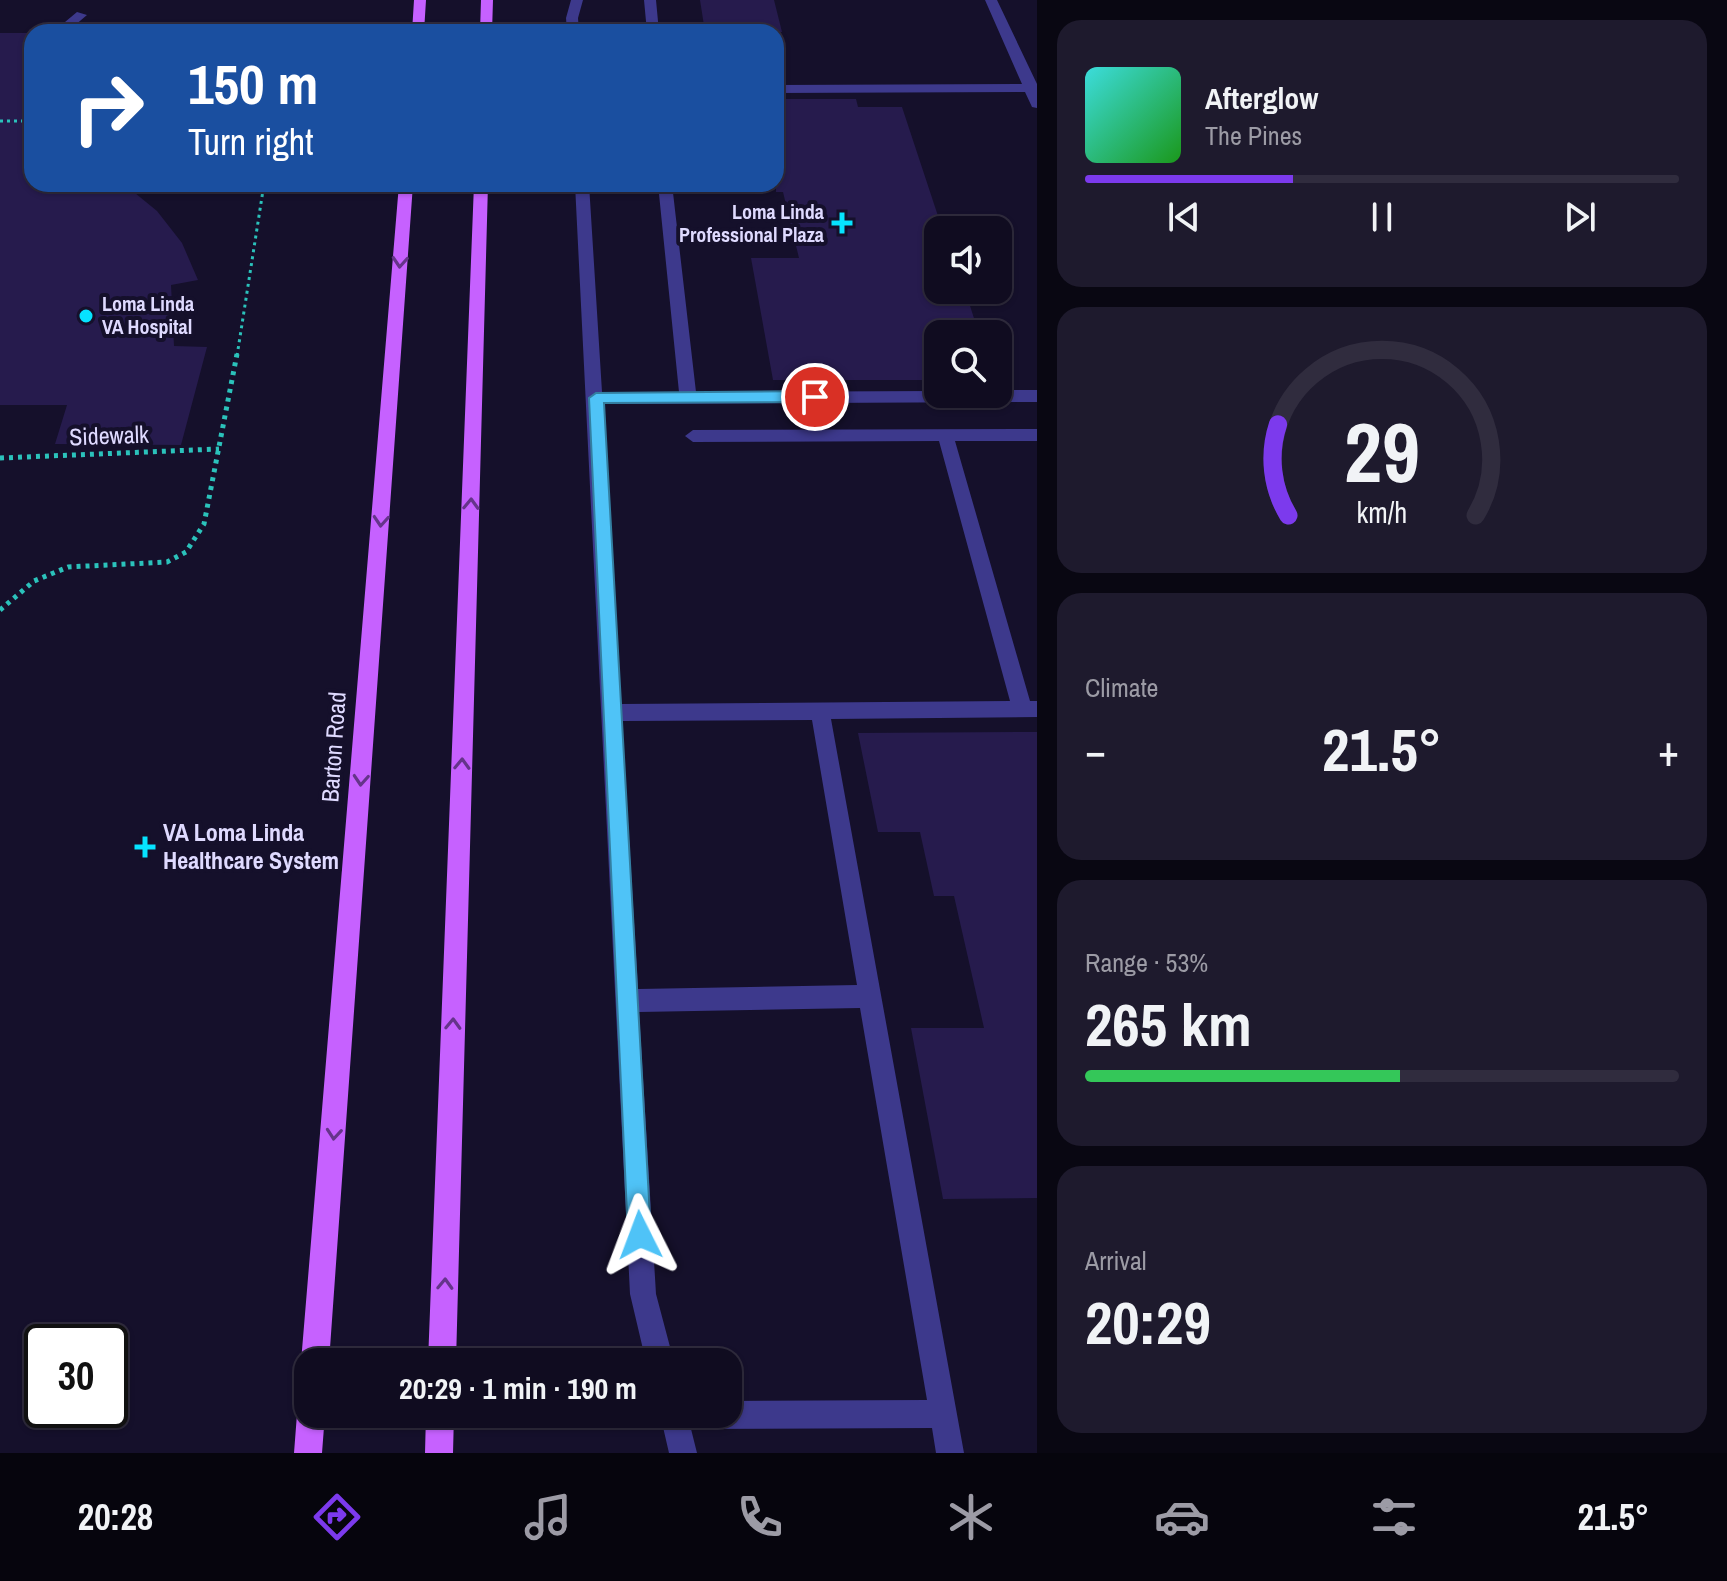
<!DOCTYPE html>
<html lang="en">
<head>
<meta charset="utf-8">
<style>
  :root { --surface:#100c20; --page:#1e1a2d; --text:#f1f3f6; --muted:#9c9ba5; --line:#302c3e; --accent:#7c3aed }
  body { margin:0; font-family:"Archivo Narrow",sans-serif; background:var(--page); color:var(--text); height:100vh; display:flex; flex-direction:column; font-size:30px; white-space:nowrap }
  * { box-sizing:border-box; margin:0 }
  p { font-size:26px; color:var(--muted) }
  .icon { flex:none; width:44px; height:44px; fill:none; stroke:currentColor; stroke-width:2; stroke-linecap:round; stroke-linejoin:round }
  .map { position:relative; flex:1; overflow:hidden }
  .panel { display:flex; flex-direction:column; gap:20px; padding:20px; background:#090712; width:690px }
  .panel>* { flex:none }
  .hud { position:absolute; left:24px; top:24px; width:760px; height:168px; border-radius:24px; box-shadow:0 2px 6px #0004,0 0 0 2px var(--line); background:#1a4fa0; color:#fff; overflow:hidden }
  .buttons { position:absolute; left:924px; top:216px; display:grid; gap:16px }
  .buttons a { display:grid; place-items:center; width:88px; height:88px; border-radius:16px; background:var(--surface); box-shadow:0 2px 6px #0004,0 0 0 2px var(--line); font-size:40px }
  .speed { position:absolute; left:24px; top:1324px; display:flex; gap:16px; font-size:40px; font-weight:700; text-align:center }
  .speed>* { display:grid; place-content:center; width:104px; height:104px; border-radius:50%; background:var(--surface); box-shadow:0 2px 6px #0004,0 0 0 2px var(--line); line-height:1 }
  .speed .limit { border:4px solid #111; border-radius:12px; background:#fff; color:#111 }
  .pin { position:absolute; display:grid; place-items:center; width:68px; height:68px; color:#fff; margin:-34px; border:4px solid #fff; border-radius:50%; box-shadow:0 2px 8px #0007 }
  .me { position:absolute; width:88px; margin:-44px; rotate:357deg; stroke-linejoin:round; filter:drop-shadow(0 0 6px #0008) }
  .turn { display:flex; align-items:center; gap:28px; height:168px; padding:0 32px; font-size:36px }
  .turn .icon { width:104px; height:104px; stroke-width:2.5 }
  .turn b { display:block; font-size:56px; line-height:68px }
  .big { font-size:60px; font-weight:700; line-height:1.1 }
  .panel .tile { flex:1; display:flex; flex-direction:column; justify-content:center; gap:12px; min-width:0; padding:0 28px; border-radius:24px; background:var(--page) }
  .panel .dial { align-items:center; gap:0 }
  .dial svg { height:208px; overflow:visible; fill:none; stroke:var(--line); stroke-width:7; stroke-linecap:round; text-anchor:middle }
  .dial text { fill:var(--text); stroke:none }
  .song { display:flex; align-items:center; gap:24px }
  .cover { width:96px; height:96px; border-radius:12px; background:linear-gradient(135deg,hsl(180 70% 55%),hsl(120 70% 35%)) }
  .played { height:8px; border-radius:4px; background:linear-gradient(90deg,var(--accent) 35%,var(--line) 35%) }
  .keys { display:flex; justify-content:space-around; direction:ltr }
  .heat { display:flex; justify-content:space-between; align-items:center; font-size:44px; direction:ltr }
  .charge { height:12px; border-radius:6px; background:linear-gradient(90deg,#34c759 53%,var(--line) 0) }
  .trip { position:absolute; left:294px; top:1348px; width:448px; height:80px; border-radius:24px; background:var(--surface); box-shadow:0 2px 6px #0004,0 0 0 2px var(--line); font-weight:700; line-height:80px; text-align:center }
  .tabs { display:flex; height:128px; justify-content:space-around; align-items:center; background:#06050d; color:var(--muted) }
  .tabs .icon { width:56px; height:56px }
  .tabs .current { color:var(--accent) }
  .tabs b { font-size:36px; color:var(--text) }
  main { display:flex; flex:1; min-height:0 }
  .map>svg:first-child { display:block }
</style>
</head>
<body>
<main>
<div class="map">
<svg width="1037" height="1453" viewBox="0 0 1037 1453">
  <rect width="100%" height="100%" fill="#15102b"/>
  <!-- building -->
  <path fill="#261b4d" d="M700,0H774L782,32H705Z
    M0,33H32V184H124L157,211L182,243L198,280L171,285L174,346L207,347L181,445L55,444L67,405H0Z
    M776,99H856L858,107H902L938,216V290H965L979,334H938V380H773L751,258H799L783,192H776Z
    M1037,732V1198L943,1199L911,1028H984L954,896H934L920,832H878L858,733Z"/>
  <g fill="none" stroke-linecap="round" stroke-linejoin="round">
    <!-- path-far1 -->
    <path stroke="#2bc2bb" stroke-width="3" stroke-dasharray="3 4" stroke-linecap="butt" d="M0,121H32
      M237,356L264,184"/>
    <!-- path -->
    <path stroke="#2bc2bb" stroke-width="5" stroke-dasharray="4 5" stroke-linecap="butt" d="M0,458L219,449
      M0,610L34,581L68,567L167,562L186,552L204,524L237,354"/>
    <!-- minor -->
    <path fill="#3d398c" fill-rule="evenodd" d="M571,0H583L578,18L579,32H567L566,18Z
      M644,0H656L659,32H647Z
      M985,0H997L1037,84V108L1032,107L1025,92L776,93V85L1022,84Z
      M77,12L87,15L67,32H53Z
      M575,184H589L602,392H679L658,184H672L696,392L938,391V394H998V390H1037V402L602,404L620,704L1010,701L939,441L693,442L685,436L693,430L1037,429V441H955L1030,701H1037V717L831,719L964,1453H936L932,1428L691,1429L697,1453H669L660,1414H728V1401L927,1400L860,1008L639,1012L656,1294L674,1362H646L630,1294ZM812,720L857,985L638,989L622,721Z"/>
    <!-- major -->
    <path fill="#c661ff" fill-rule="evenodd" d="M414,0H426L424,32H412Z
      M481,0H493L492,32H480Z
      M399,184H413L329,1362H308V1373L301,1362Z
      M474,184H488L456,1362H428Z
      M308,1401V1414H325L322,1453H294L297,1414L301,1404Z
      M426,1414H454L453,1453H425Z"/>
  </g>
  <!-- one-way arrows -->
  <defs><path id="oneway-chevron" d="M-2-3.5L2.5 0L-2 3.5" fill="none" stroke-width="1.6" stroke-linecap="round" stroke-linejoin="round" transform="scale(2)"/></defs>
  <g stroke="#65348a">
    <use href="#oneway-chevron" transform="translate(400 262) rotate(94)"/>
    <use href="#oneway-chevron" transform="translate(471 504) rotate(-88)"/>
    <use href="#oneway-chevron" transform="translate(381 521) rotate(94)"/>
    <use href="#oneway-chevron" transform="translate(462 764) rotate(-88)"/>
    <use href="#oneway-chevron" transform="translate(361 780) rotate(94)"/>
    <use href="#oneway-chevron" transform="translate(453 1024) rotate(-88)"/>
    <use href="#oneway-chevron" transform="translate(334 1134) rotate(95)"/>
    <use href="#oneway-chevron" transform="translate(445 1284) rotate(-88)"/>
  </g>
  <!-- route -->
  <path fill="#4fc3f7" stroke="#337fa1" stroke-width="2" d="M815,391L822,397L815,402L604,403L651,1235L648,1244L640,1247L632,1244L628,1235L589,398L596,393Z"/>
  <!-- markers -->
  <g fill="#06e3ff" stroke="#15102b" stroke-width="3">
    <path d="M838 211h8v8h8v8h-8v8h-8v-8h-8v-8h8z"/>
    <circle cx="86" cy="316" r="8"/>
    <path d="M141 835h8v8h8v8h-8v8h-8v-8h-8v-8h8z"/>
  </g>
  <g text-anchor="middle" stroke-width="8" stroke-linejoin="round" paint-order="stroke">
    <!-- far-poi labels -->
    <g font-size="20" font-weight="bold" fill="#dfdaff" stroke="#15102b" text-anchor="end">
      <text x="824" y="219">Loma Linda<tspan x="824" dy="23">Professional Plaza</tspan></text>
      <text x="102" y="311" text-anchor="start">Loma Linda<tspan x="102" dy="23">VA Hospital</tspan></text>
    </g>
    <!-- street labels -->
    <g font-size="24" fill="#dfdaff" stroke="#15102b">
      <text transform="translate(109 436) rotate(-2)" y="8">Sidewalk</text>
      <text transform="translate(334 747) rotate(-86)" y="8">Barton Road</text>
    </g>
    <!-- poi labels -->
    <g font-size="24" font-weight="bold" fill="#dfdaff" stroke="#15102b" text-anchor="start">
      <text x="163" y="841">VA Loma Linda<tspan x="163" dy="28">Healthcare System</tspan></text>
    </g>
  </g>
</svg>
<div class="buttons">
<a><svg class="icon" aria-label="sound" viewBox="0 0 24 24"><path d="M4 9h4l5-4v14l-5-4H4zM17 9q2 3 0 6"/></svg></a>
<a><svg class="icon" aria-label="search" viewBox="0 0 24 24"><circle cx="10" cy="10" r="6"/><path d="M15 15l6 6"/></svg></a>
</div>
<div class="speed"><div class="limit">30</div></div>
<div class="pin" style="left:815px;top:397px;background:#d93025"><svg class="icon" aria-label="arrive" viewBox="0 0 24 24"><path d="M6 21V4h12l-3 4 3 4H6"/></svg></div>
<svg class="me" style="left:640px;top:1235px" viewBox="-20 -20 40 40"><path d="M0-17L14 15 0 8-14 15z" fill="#4fc3f7" stroke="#fff" stroke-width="4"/></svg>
<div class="trip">20:29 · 1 min · 190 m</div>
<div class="hud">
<div class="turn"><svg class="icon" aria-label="right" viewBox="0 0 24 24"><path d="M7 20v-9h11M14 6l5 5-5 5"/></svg><div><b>150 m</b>Turn right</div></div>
</div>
</div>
<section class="panel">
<div class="tile">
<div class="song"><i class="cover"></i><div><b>Afterglow</b><p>The Pines</p></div></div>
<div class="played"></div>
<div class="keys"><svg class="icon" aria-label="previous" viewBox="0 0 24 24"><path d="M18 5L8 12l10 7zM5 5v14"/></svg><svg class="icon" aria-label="pause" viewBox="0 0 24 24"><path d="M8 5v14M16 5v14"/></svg><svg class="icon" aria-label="next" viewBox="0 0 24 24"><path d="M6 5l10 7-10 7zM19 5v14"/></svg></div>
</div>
<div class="tile dial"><svg viewBox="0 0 100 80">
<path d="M14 69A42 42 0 1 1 86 69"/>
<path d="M14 69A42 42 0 0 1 10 34" stroke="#7c3aed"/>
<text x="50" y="56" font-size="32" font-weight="700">29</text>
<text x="50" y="72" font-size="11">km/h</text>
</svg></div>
<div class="tile"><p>Climate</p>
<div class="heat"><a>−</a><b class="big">21.5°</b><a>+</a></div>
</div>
<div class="tile"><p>Range · 53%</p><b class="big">265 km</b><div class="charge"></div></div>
<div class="tile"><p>Arrival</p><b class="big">20:29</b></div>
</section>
</main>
<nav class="tabs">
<b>20:28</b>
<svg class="icon current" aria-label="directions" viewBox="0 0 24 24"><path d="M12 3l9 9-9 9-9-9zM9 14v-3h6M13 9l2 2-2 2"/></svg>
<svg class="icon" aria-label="music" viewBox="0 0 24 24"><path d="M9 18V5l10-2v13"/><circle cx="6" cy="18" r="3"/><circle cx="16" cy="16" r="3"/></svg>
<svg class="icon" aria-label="phone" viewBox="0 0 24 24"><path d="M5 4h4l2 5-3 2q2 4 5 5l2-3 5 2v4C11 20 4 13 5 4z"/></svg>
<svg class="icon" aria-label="climate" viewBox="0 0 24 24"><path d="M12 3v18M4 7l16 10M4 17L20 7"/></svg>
<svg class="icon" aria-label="car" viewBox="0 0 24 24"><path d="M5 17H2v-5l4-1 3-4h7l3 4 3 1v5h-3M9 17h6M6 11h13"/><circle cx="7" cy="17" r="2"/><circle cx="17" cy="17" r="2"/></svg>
<svg class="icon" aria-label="filters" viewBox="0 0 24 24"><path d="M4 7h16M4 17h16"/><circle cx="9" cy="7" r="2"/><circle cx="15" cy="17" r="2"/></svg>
<b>21.5°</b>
</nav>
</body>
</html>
